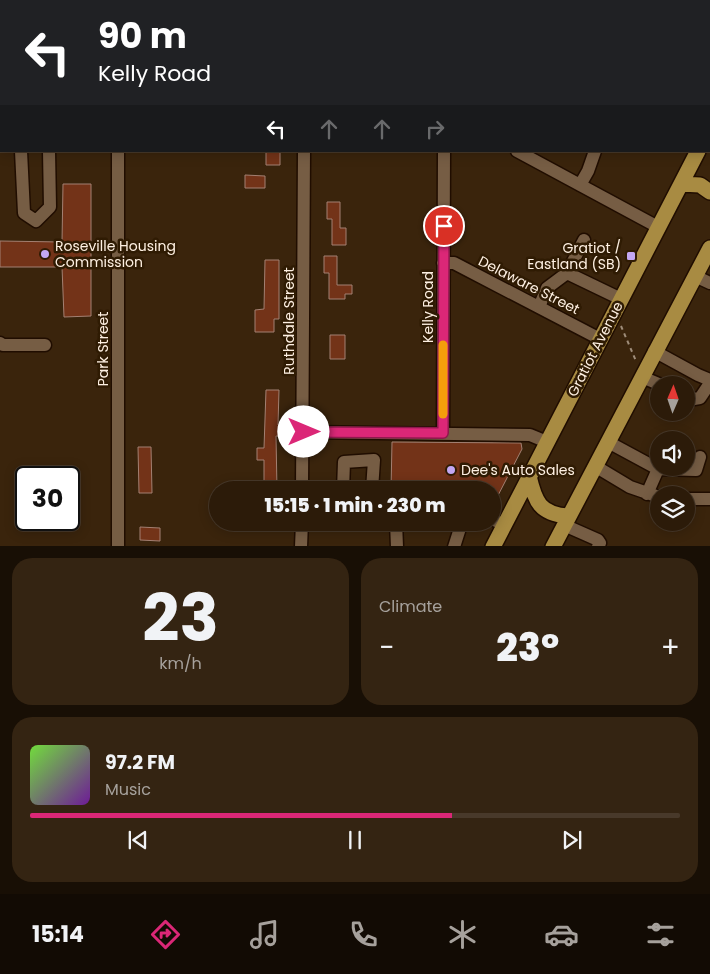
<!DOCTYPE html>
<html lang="en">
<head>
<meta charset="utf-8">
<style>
  :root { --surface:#2c1b09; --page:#342412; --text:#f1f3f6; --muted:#a6a19c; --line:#48392a; --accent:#db2777 }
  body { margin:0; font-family:Poppins,sans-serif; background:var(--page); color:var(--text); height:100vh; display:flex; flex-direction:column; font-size:19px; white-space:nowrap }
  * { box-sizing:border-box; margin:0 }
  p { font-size:16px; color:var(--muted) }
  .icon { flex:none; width:28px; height:28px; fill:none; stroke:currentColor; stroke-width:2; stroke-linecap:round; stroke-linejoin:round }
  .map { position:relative; height:546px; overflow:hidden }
  .panel { display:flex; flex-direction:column; gap:12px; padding:12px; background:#180f05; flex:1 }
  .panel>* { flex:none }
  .banner { position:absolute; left:0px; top:0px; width:710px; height:152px; box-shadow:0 2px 12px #0003,0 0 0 1px var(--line); background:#202124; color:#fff; overflow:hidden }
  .needle { width:32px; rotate:2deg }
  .buttons { position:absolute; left:650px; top:376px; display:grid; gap:10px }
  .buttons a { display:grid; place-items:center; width:45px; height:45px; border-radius:50%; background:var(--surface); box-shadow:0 2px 12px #0003,0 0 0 1px var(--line); font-size:25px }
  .speed { position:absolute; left:15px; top:466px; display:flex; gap:10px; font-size:25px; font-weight:700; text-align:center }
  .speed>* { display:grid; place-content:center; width:65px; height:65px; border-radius:50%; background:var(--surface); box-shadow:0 2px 12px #0003,0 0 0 1px var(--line); line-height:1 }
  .speed .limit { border:2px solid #111; border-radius:8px; background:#fff; color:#111 }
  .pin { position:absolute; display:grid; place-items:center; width:42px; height:42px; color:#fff; margin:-21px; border:2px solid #fff; border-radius:50%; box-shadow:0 1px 5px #0007 }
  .me { position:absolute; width:55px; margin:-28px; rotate:90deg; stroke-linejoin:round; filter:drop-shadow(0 0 4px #0008) }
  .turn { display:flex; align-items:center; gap:18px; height:105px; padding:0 15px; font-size:22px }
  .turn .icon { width:65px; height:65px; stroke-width:2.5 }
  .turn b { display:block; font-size:35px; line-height:42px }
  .lanes { display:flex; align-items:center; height:48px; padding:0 15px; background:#0003; justify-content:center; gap:25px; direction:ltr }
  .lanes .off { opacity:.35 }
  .big { font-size:38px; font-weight:800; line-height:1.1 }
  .panel .card { flex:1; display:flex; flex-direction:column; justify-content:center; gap:8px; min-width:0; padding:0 18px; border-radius:20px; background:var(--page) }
  .panel .dial { align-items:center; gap:0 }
  .dial b { font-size:65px; line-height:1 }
  .song { display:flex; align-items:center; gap:15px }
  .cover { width:60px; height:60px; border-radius:8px; background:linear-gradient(135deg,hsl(100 70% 55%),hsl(280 70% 35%)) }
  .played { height:5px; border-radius:2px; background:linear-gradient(90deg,var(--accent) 65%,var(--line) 65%) }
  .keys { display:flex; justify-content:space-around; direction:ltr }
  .heat { display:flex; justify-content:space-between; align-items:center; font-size:28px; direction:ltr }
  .panel .tiles { flex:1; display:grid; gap:12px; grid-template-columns:1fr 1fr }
  .card:last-child { grid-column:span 2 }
  .trip { position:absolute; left:209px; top:481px; width:292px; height:50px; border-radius:25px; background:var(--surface); box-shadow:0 2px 12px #0003,0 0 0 1px var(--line); font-weight:800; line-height:50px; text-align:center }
  .menu { display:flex; height:80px; justify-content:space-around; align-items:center; background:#120b04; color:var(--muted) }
  .menu .icon { width:35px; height:35px }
  .menu .current { color:var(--accent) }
  .menu b { font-size:22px; color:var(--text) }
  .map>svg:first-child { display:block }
</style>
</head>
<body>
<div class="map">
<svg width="710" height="547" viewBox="0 0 710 547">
  <rect width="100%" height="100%" fill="#3a240c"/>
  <!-- building -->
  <path fill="#733318" stroke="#a38072" d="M266,151H280V165H266Z
    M245,175L265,176V188H245Z
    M63,184H91V316L64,317L62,267H0V241L62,242Z
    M327,202H340V228H346V245H332V219H327Z
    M324,256H337V285H352V294H345V299H329V273H324Z
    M265,260H279V319H274V332H255V310L264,309Z
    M330,335H345V359H330Z
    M266,390H279L278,425H280V436H276L277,490H264V460H257V448H264Z
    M392,442L521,443L522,449L492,507V490H391Z
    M138,447H151L152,493H139Z
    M140,527L160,528V541L140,540Z"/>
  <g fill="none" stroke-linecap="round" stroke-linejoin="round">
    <defs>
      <path id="minor" d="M146,0V1
        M294,0V1
        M443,0V1
        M516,0L518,1
        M627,1L628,0
        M709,32L710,33
        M709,102L710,103
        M0,130H1
        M21,151L24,213L36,221L50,207L49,151
        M517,151L658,227
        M580,185L588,171L595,151
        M443,263H454L600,339
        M567,273L584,240
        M695,276L710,283
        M539,307L547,288L567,273L621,299
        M0,343L3,345H45
        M654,351L698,375L710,380
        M642,377L661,385
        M686,395L694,399L700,398L710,383
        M303,432L530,435L547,442
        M443,433L444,151
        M608,442L658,469L696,470L700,457
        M595,466L630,487L659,497
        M302,490L304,151
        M343,490L344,462L374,460L372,490
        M647,494L658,469
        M686,499H710
        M492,519L504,525
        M396,522L397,547
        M564,525L598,540L600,543L598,547
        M118,547V151
        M301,547L302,522
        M454,547L462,522"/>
      <path id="major" d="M709,131L710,128
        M681,184L700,185L710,192
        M529,476C535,502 540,514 568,516
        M493,547L698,151
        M553,547L710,248"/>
    </defs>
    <!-- minor casing -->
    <use href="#minor" stroke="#200d00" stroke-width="15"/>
    <!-- major casing -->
    <use href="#major" stroke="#200d00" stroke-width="18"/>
    <!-- path -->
    <path stroke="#9f8d7a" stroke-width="2" stroke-dasharray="4 4" stroke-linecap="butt" d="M621,326L636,361"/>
    <!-- minor -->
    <use href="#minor" stroke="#765d44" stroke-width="12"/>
    <!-- major -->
    <use href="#major" stroke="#a88b42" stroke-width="15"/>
  </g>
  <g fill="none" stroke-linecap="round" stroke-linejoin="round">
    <defs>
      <path id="route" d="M304,432L443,433L444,226"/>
    </defs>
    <!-- route casing -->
    <use href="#route" stroke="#8e194d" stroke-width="12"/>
    <!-- route -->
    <use href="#route" stroke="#db2777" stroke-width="9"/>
    <!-- slow -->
    <path stroke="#f59e0b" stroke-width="9" d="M443,414V345"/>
  </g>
  <!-- markers -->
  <g fill="#c3a7f2" stroke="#2f1b03" stroke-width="2">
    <circle cx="45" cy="254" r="5"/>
    <rect x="626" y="251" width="10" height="10" rx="2.5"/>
    <circle cx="451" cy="470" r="5"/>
  </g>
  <g text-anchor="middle" stroke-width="5" stroke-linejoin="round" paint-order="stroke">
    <!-- poi labels -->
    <g font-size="14" fill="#fef0e2" stroke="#2f1b03" text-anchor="start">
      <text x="55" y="251">Roseville Housing<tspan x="55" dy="16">Commission</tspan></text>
      <text x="621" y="253" text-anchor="end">Gratiot /<tspan x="621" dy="16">Eastland (SB)</tspan></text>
      <text x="461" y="475">Dee's Auto Sales</text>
    </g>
    <!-- street labels -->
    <g font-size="14" fill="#fef0e2" stroke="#2f1b03">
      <text transform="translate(529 285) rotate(27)" y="5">Delaware Street</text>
      <text transform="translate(428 307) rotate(-90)" y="5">Kelly Road</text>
      <text transform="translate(289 321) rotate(-90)" y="5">Ruthdale Street</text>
      <text transform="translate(103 349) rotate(-90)" y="5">Park Street</text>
      <text transform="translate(595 349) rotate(-63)" y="5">Gratiot Avenue</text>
    </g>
  </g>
</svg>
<div class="buttons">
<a><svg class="needle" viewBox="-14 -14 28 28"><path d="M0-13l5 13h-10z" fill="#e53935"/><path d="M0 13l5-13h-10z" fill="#a6a19c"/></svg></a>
<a><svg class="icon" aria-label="sound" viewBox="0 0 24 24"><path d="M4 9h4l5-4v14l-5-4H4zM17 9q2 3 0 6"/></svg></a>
<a><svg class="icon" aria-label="layers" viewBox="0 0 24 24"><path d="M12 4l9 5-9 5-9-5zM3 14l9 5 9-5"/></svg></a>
</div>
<div class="speed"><div class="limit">30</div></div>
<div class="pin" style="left:444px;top:226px;background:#d93025"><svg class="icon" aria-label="arrive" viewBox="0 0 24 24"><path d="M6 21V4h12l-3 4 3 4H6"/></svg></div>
<svg class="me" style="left:304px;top:432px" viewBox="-20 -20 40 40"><circle r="19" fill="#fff"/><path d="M0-13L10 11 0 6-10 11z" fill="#db2777"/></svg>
<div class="trip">15:15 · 1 min · 230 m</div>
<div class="banner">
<div class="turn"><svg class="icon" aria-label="left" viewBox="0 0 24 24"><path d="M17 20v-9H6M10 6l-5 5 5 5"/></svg><div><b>90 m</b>Kelly Road</div></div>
<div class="lanes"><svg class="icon" aria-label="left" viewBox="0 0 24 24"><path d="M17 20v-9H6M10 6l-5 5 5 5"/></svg><svg class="icon off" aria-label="ahead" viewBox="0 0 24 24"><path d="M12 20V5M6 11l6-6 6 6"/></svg><svg class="icon off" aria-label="ahead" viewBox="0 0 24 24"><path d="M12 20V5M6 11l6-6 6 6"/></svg><svg class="icon off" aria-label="right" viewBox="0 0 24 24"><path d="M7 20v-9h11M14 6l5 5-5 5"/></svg></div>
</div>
</div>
<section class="panel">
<div class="tiles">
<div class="card dial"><b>23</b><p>km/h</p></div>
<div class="card"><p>Climate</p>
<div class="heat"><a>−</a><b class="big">23°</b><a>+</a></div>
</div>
<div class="card">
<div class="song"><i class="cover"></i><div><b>97.2 FM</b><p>Music</p></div></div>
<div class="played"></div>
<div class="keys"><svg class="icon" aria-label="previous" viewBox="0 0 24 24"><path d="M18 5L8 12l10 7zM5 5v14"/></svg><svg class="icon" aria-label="pause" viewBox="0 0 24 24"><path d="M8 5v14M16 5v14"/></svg><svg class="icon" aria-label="next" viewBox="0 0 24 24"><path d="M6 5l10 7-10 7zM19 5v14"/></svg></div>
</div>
</div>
</section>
<nav class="menu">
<b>15:14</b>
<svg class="icon current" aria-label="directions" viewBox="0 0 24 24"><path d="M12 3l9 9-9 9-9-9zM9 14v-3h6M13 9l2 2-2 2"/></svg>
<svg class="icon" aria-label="music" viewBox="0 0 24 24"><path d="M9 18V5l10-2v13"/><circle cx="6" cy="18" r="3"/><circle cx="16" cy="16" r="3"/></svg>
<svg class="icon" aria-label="phone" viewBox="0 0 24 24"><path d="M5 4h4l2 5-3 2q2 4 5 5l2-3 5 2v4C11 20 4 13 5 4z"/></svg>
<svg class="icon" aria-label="climate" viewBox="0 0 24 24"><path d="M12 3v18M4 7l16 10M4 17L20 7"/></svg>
<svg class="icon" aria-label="car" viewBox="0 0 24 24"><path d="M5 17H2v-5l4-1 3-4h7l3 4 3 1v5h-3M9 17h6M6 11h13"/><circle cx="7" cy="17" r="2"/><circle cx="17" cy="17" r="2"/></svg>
<svg class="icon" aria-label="filters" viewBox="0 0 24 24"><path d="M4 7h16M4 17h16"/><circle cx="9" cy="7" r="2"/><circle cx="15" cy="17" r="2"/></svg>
</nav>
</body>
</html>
